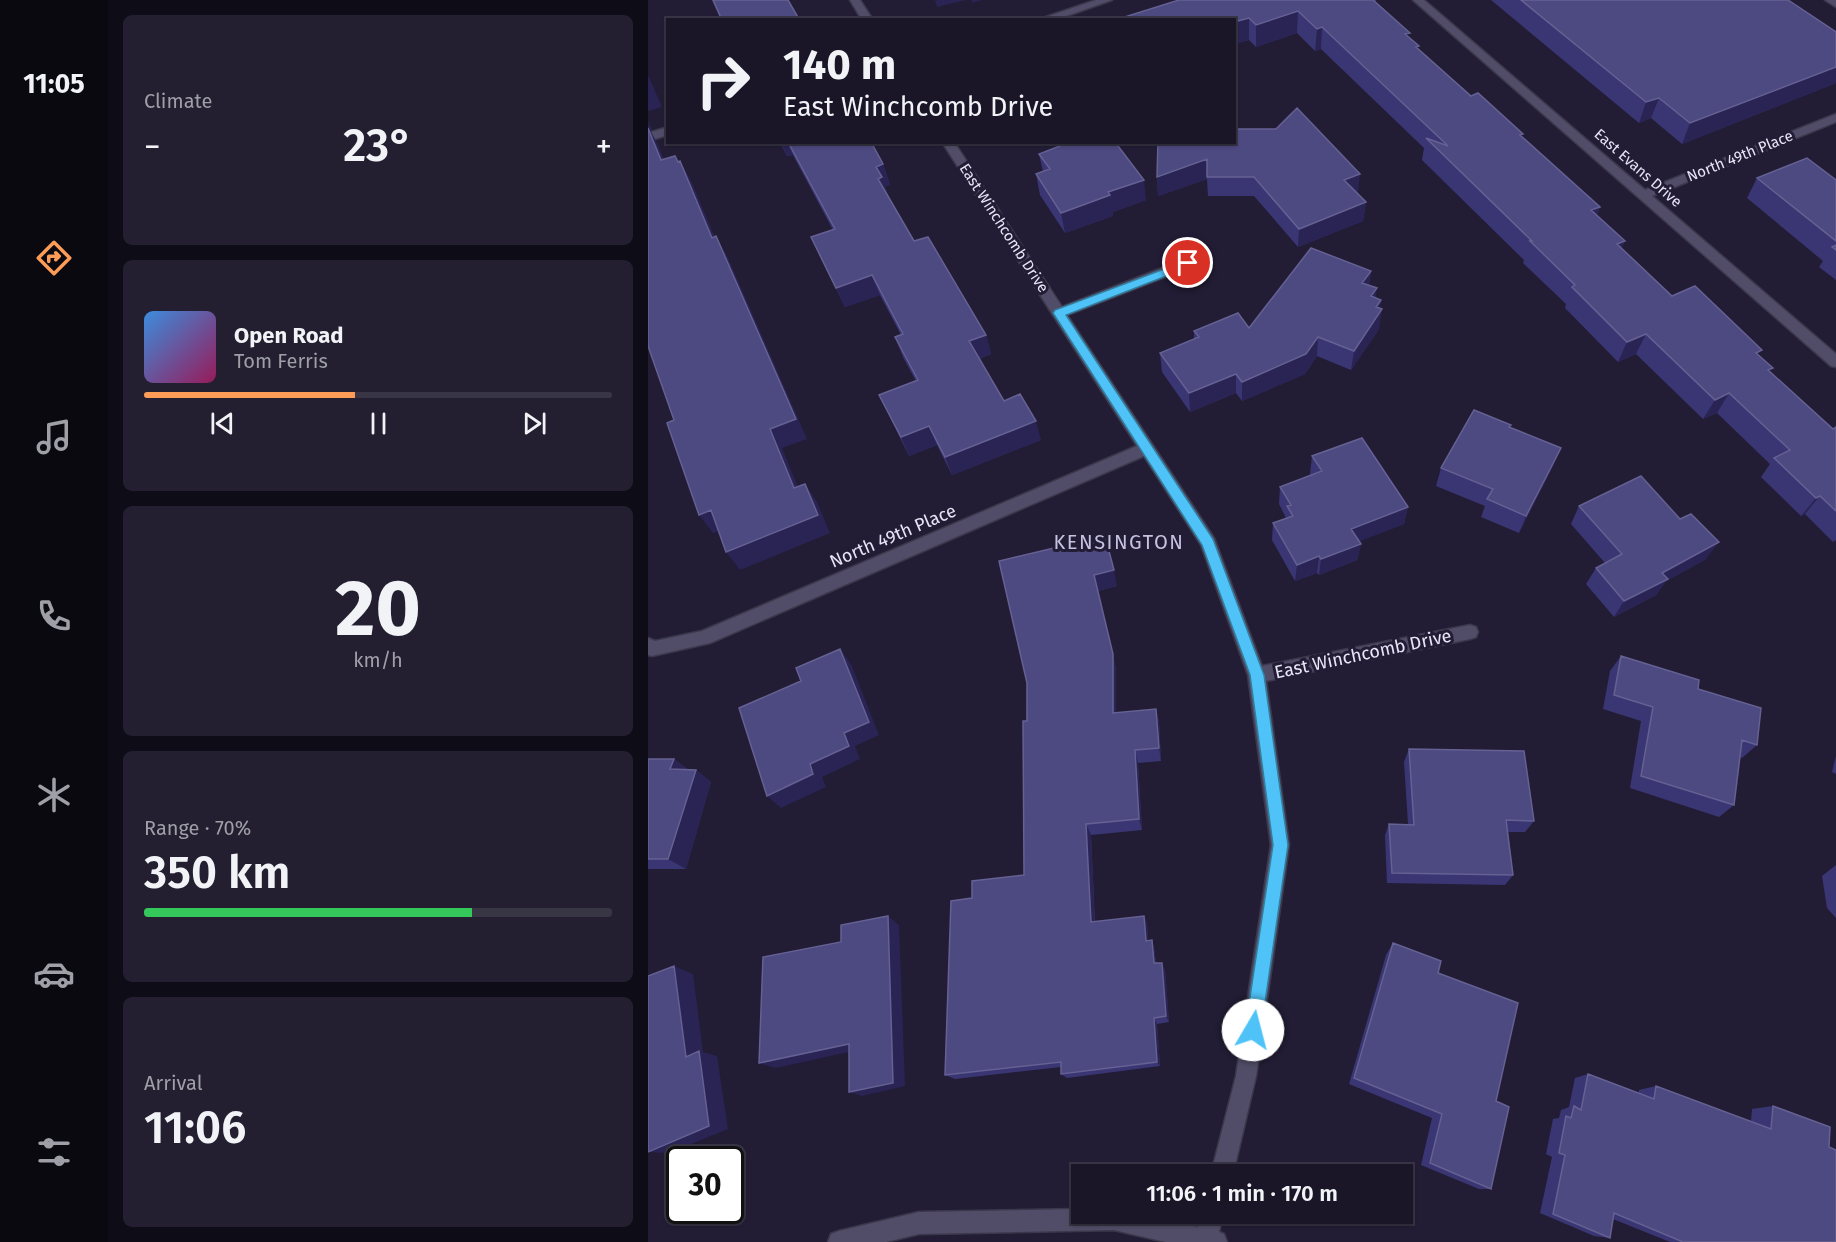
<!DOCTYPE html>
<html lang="en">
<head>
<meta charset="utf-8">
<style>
  :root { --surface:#1a1628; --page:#231f30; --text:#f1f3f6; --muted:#9f9fa8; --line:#383545; --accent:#fd9c56 }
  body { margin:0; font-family:"Fira Sans",sans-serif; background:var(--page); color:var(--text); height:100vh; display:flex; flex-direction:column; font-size:22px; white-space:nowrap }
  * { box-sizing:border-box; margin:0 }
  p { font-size:20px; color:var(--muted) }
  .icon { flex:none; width:33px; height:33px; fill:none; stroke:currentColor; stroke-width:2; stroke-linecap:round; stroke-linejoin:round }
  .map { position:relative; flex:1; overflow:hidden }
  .side { display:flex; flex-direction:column; gap:15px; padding:15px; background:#0e0c16; width:540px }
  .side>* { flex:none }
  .top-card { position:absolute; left:18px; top:18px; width:570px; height:126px; border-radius:0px; box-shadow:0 2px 4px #0004,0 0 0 2px var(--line); background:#1a1628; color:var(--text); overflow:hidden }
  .speed { position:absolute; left:18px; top:1146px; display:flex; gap:12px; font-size:30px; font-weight:700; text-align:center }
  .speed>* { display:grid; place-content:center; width:78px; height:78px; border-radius:50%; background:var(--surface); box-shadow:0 2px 4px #0004,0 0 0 2px var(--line); line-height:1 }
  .speed .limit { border:3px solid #111; border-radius:9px; background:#fff; color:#111 }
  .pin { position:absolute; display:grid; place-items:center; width:51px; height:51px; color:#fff; margin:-26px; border:3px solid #fff; border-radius:50%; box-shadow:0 2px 6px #0007 }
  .me { position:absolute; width:66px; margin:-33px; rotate:8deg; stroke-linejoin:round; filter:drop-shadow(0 0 4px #0008) }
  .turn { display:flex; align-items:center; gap:21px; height:126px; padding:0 18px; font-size:27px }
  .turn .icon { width:78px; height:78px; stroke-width:2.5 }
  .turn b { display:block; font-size:42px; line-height:51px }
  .big { font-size:45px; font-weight:600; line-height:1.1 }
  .side .card { flex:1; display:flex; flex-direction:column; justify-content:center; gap:9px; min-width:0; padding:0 21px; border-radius:9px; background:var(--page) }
  .side .dial { align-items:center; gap:0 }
  .dial b { font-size:78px; line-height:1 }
  .song { display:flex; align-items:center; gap:18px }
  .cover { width:72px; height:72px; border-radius:9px; background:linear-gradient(135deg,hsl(210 70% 55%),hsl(330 70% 35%)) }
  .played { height:6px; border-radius:3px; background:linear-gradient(90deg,var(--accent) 45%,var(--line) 45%) }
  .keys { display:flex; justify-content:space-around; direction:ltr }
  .heat { display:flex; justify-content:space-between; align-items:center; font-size:33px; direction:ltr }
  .charge { height:9px; border-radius:4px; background:linear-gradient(90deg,#34c759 70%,var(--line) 0) }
  .trip { position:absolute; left:423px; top:1164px; width:342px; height:60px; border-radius:0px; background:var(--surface); box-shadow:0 2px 4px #0004,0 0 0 2px var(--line); font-weight:600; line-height:60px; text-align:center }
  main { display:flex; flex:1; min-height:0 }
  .tabs { display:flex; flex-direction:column; width:108px; justify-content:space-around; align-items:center; background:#0a0910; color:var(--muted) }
  .tabs .icon { width:42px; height:42px }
  .tabs .on { color:var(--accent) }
  .tabs b { font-size:27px; color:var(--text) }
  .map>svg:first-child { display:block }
</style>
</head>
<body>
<main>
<nav class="tabs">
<b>11:05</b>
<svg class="icon on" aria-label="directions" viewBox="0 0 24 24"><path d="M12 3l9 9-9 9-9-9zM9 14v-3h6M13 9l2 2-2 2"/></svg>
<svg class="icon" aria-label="music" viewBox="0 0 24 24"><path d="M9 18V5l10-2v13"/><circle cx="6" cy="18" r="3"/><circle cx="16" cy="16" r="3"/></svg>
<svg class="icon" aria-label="phone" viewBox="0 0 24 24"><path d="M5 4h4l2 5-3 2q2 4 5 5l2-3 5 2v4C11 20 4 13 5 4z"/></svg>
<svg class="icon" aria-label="climate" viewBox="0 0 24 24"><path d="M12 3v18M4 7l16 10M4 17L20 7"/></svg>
<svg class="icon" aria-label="car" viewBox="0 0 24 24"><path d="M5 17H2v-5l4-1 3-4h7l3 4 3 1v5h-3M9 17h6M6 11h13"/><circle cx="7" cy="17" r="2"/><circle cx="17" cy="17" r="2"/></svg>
<svg class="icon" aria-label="filters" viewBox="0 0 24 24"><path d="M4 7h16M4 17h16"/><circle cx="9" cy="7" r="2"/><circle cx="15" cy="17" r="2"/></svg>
</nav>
<section class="side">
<div class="card"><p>Climate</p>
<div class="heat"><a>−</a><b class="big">23°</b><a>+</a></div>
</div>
<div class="card">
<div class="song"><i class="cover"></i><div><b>Open Road</b><p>Tom Ferris</p></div></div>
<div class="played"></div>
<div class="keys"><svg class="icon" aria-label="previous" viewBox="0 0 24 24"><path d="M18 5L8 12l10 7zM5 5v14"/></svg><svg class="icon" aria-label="pause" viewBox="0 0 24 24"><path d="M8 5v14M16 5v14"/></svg><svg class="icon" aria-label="next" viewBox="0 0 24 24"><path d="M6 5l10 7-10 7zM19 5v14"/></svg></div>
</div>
<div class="card dial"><b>20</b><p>km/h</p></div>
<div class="card"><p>Range · 70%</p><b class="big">350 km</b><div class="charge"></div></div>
<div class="card"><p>Arrival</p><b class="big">11:06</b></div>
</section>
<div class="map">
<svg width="1188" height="1242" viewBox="0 0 1188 1242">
  <rect width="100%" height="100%" fill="#221d35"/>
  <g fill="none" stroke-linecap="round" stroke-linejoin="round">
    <defs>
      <path id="minor" d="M202,0H212L225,20H214Z
        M448,0H464L407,20H389Z
        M765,0H776L997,190L1188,114V122L1004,196L1188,354V367L1183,366Z
        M20,127V135L0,141V133Z
        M294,142H306L414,307L535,260H545L547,263L545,266L419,315L566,538L614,666L822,625L828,627L830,632L828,637L822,639L618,681L641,845L608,1076L585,1174H563L588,1076L623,845L600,675L553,545L496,456L62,643L4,656L0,655V638L7,641L54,631L489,446Z
        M434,1209V1214H491L550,1227L553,1214H575L571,1232L576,1234L579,1242H518L466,1230L271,1234L238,1242H180L183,1234L191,1231L271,1212Z"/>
      <path id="tertiary" d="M1177,0H1188V7Z"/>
    </defs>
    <!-- minor casing -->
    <use href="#minor" stroke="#3c384c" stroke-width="3"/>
    <!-- tertiary casing -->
    <use href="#tertiary" stroke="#3c384c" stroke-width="3"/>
    <!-- minor -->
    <use href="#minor" fill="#514d68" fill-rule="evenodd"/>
    <!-- tertiary -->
    <use href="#tertiary" fill="#514d68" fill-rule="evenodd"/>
  </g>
  <!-- wall -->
  <path fill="#3a3673" d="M64,0H140L151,20H73Z
    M531,0H728V3L770,49L823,96L874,137L952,207L949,215L974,249L1024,296L1111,355L1122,372L1185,429L1188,427V540L1185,542L1157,514L1153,516L1113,477L1122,464L1069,413L1055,419L988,354L970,362L917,308L918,304L875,263L876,260L774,160L776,148L673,49L667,51L649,33L608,47L601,40L586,44V20H470V19Z
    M843,0H1140L1188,32V83L1034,144L1003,118L991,123Z
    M132,142H223L235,164L242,185L237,186L241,198L266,241L338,335L343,354L331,359L356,401L393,440L304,475L289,445L261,456L231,395L268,381L255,357L247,337L253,335L232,295L197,307L163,237L185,230L145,155L139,156Z
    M510,142L710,193H709L718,202L715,221L650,247L606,196H560L559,179L510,196L509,177Z
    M391,154L498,200L465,212V216L417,233L392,195L388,174L395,172Z
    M1109,178L1188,180V280L1171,267L1175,261L1099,198Z
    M723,271L721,285L732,308L731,329L703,370L669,356L657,374L594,401L588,393L542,412L514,372L512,353L546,339V331L601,328Z
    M862,427L905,466L871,533L833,517L837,506L788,486L793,468Z
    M664,456L760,507L756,524L711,541L713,544L709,560L671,575L669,573L647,581L624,540L625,523L638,518L631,504L632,487L663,475L662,474Z
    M931,506L1058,559L1018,581L1008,595L966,617L938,584L948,568L957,563L923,524Z
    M351,561L469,586L450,591L468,669V713L508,709L511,722L513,761L490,763L494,830L443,835L447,922L496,916L499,924L500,940H504L506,948L508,963L517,970L521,1022L509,1024L512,1066L419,1078L413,1074V1067L307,1079L297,1075L324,898L376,875L379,683Z
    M973,656L1050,689L1109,745L1094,758L1092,757L1086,805L1071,817L982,788L993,721L955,709L962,671Z
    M761,749L886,821L877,832H860L865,875L857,885L739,883L737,835L741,824H760L756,762Z
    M1188,756V774L1184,772Z
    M0,759H26L39,769L48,770L63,782L38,869H0Z
    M1188,865V918L1179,908L1174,876Z
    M745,943L790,973L848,1101L843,1189H831L773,1165L784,1118L701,1084L738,955Z
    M940,1074L991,1094V1090L1008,1086L1103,1122L1104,1109L1125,1106L1181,1147L1188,1242H1022L965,1219L962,1238L946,1236L892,1213L904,1157L898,1154L905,1119L911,1118L913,1110L921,1107L927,1078Z"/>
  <!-- shaded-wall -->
  <path fill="#292454" d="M287,0H318L289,7Z
    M324,0H334L324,3Z
    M650,11L649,33L608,47V25Z
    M601,18V40L586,44V22Z
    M674,27L673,49L667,51L669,29Z
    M1188,67V83L1034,144L1042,123Z
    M0,75L14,107L0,111Z
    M1011,98L1003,118L991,123L998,102Z
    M0,121L4,130H2L8,141L26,182L13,160L0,131Z
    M133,142H139L145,155L139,156Z
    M27,156L38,175L32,161L44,183L76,259L64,238Z
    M559,159V179L510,196L509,177Z
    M235,164L242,185L237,186L241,198L237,199L230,179L228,167Z
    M712,174L710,193L694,199L696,180Z
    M496,180L498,200L465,212V216L417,233L413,213L460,192Z
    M718,202L715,221L650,247L651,229Z
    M952,207L944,228L943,210Z
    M68,236L80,258L159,439L134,448L158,507L146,488L122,429Z
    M977,241L968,262L969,244Z
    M723,271L720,291L714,283Z
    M224,275L232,295L197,307L188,288Z
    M729,288L726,308L723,296Z
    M733,300L731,314L734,309L731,329L703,370L706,351L728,307Z
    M998,334L988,354L970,362L979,342Z
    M338,335L343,354L327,360L321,341Z
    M670,337L669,356L657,374L594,401V382Z
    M588,374V393L542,412L541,393Z
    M1081,393L1069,413L1055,419L1067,400Z
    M388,421L393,440L304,475L297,457Z
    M281,426L289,445L261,456L253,437Z
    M913,448L905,466L871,533L878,516Z
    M157,484L169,502L182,533L92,570L78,552Z
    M1172,496L1157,514L1153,516L1168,498Z
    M760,507L756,524L700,546L703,529Z
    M63,510L77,529L65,533L51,515Z
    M1071,542L1058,559L1018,581L1008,595L966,617L976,601L1014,573Z
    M713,544L709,560L671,575L673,559Z
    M671,556L669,573L647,581L649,565Z
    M466,570L469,586L450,591L468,669V727L465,713L446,575Z
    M192,649L203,664L231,735L207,746L212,759L174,777L178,787L133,808L119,796L162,764L196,733Z
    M508,709L511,722L513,761L511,748Z
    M487,750L490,763L494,830L491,819Z
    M26,759L42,772L22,769Z
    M48,770L63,782L38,869L20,859Z
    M438,824L443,835L447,931L443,922Z
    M240,916L251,925L257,1086L214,1096L201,1092Z
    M496,916L499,924L501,949L498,941Z
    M504,940L506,948L509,971L506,963Z
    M514,963L517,970L521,1022L518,1016Z
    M26,966L45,974L55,1052L69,1056L80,1129L21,1153L0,1152L38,1057Z
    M506,1018L509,1024L512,1066L509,1062Z
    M201,1044L214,1049L128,1068L111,1063Z"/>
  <!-- building -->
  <path fill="#4d4981" stroke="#656193" stroke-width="1.5" d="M65,0H140L151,19L74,20Z
    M531,0H725L762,33L757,34L771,46L768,47L823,96L830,93L875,134L872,135L952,207L943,210L977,241L969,244L1024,296L1047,286L1114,350L1108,353L1125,368L1120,370L1185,429L1188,427V511L1172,496L1168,498L1126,458L1142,450L1081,393L1067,400L998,334L979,342L924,287L927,285L882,241H884L778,138L800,146L797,143L674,27L669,29L650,11L608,25L601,18L586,22V20H471L470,19Z
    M873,0H1140L1188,32V67L1042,123L1011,98L998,102Z
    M649,108L712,174L696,180L718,202L651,229L606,177H559V159L509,177L510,142H586V129H628Z
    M0,128L13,160L27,156L30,162L32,161L64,238L68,236L148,419L122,429L146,488L157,484L170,515L78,552L63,510L51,515L19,423L26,420L0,346Z
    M140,142H223L235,164L228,167L234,177L230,179L266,241L280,237L338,335L321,341L356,401L372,394L388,421L297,457L281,426L253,437L231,395L270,380L247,337L255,334L224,275L188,288L163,237L187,229Z
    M422,142H467L496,180L460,192L462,195L413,213L388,174L402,169L391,154Z
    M1159,158L1188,180V241L1109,178Z
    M1188,245V250L1184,247Z
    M663,248L723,271L714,283L729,288L723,296L733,300L728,307L734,309L706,351L670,337L658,354L594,382L588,374L541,393L512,353L551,337L546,331L590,313L601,328Z
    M826,410L863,425L861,427L913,448L878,516L839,499L845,489L793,468Z
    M714,438L760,507L703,529L713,544L673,559L671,556L649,565L625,523L645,516L639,506L643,505L632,487L674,471L664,456Z
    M993,476L1032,519L1043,514L1071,542L1014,573L1020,579L976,601L948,568L974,554L931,506Z
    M457,536L466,570L446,575L465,654V713L508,709L511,748L487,750L491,819L438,824L443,922L496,916L498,941L504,940L506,963H514L518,1016L506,1018L509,1062L413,1074V1062L297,1075L303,901L324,898V881L376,875L375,721H379V683L351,561Z
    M192,649L221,722L196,733L201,746L162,764L165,774L119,796L91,708L153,681L148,668Z
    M973,656L1051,680L1050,689L1113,708L1109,745L1094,740L1086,805L993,776L1005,707L966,695Z
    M761,749L876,751L886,821L858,820L865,875L744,873L741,824L766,825Z
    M0,759H26L22,769L48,770L20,859H0Z
    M240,916L245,1083L201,1092V1044L111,1063L115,957L193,942V925Z
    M745,943L793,961L790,973L870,1003L848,1101L861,1107L843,1189L782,1163L794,1114L706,1078Z
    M26,966L38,1057L51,1051L61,1126L0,1152V976Z
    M940,1074L1006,1099L1008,1086L1123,1129L1125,1106L1182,1127L1181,1147L1188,1150V1242H1035L966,1213L962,1238L905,1214L917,1155L911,1153L918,1116L923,1118L926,1106L933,1110Z"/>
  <!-- route -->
  <path fill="#4fc3f7" stroke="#337fa1" stroke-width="1.5" d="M540,260L544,261V266L418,315L565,539L616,675L640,845L613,1030L611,1036L605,1038L599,1036L597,1030L625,845L602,675L554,545L405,313L407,310Z"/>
  <g text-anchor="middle" stroke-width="6" stroke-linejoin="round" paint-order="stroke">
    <!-- far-street labels -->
    <g font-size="15" fill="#e7e5f6" stroke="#221d35">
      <text transform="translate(1092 156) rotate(-22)" y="5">North 49th Place</text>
      <text transform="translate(990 168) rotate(41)" y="5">East Evans Drive</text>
      <text transform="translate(356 228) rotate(57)" y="5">East Winchcomb Drive</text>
    </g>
    <!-- street labels -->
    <g font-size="18" fill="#e7e5f6" stroke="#221d35">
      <text transform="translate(245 536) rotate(-23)" y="6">North 49th Place</text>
      <text transform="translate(715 654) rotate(-12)" y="6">East Winchcomb Drive</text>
    </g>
    <!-- neighbourhood labels -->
    <g font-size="20" letter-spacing="1.5" fill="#c5c1e0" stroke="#221d35">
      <text x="471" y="549">KENSINGTON</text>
    </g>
  </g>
</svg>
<div class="speed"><div class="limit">30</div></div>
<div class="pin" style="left:540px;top:263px;background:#d93025"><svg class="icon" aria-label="arrive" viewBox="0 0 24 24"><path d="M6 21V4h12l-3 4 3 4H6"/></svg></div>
<svg class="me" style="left:605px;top:1030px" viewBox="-20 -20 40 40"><circle r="19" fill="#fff"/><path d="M0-13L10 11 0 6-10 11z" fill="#4fc3f7"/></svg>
<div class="trip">11:06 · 1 min · 170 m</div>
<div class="top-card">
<div class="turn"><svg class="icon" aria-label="right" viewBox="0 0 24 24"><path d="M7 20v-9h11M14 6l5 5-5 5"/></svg><div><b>140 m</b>East Winchcomb Drive</div></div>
</div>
</div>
</main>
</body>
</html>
